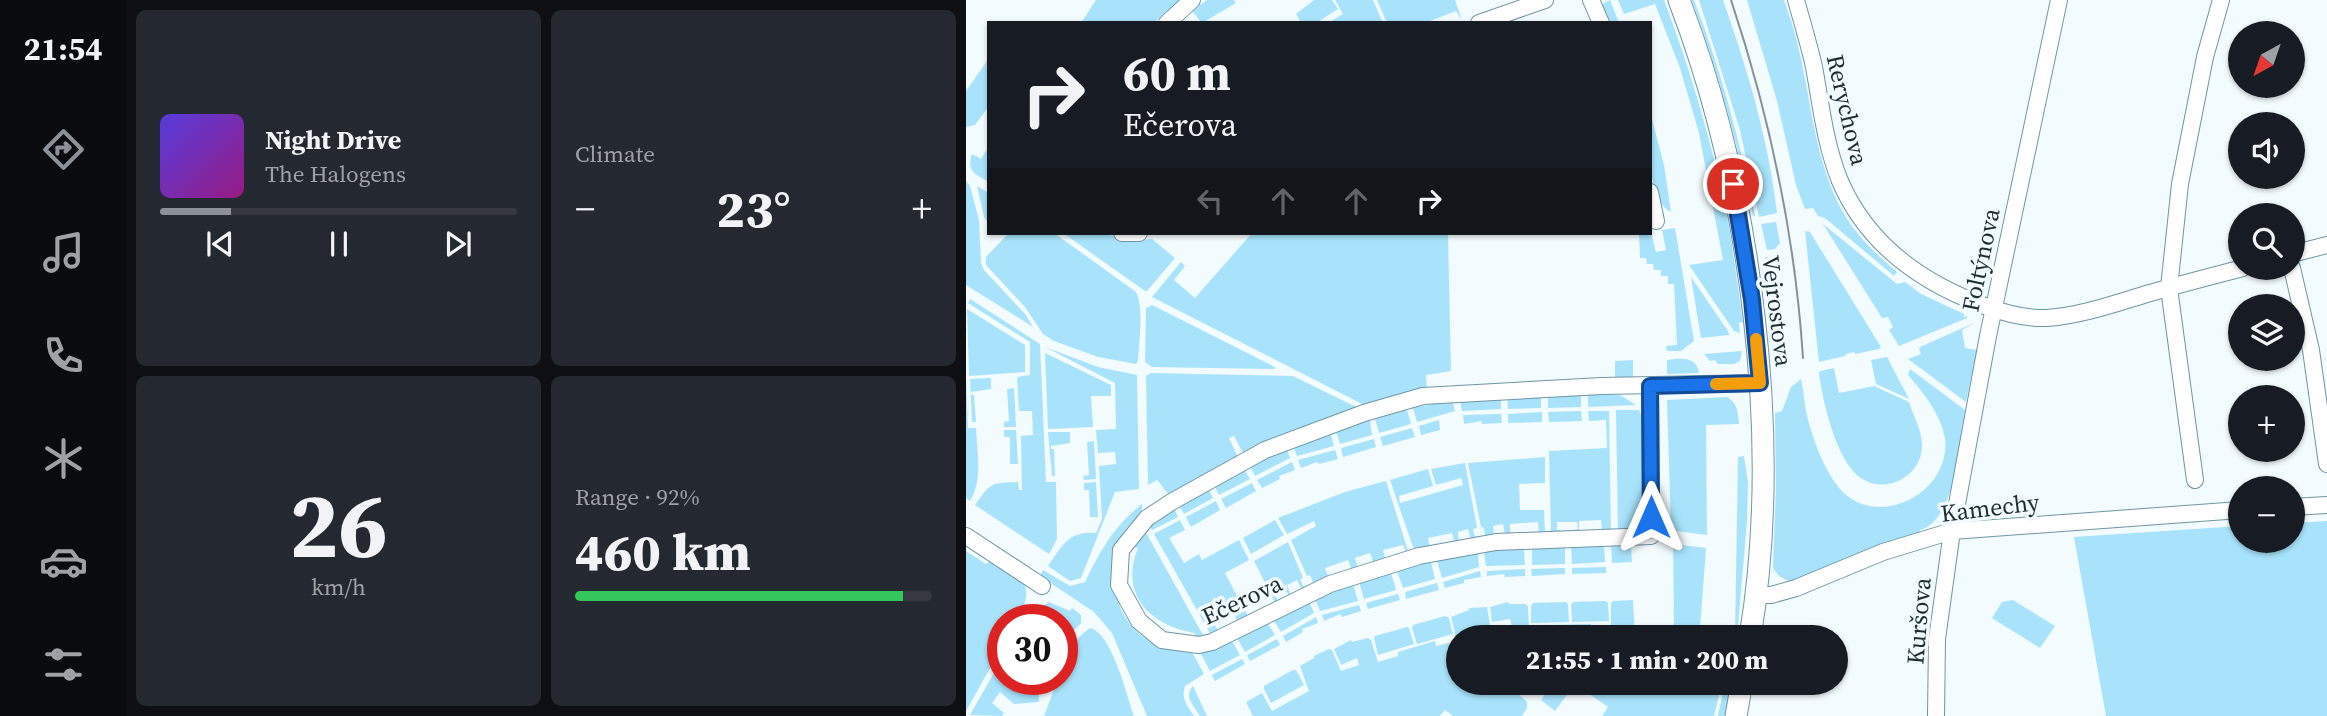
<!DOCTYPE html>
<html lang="en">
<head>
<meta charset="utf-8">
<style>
  :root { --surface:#171b24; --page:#242831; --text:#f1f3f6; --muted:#9ea1a6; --line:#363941; --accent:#8c9099 }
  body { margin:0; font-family:"Source Serif 4",serif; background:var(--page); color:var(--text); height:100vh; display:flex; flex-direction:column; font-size:26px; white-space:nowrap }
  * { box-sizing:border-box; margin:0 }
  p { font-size:23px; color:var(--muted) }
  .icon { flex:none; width:38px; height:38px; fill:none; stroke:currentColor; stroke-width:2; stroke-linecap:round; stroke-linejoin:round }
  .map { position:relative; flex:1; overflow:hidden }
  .sheet { display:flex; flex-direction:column; gap:10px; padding:10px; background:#0d0f14; width:840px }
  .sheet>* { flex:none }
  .guide { position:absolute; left:21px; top:21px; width:665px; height:214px; border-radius:0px; box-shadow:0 2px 5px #0004; background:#171b24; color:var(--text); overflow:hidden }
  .needle { width:46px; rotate:220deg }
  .tools { position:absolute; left:1262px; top:21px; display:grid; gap:14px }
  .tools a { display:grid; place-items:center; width:77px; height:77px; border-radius:50%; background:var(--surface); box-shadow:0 2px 5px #0004; font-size:35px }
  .speed { position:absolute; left:21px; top:604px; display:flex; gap:14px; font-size:35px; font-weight:700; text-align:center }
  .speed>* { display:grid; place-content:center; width:91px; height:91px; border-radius:50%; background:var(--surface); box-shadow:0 2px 5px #0004; line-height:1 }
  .speed .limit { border:10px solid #d22; background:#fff; color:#111 }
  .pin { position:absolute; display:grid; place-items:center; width:60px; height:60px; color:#fff; margin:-30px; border:4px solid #fff; border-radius:50%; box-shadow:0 2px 7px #0007 }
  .me { position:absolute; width:77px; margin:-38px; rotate:0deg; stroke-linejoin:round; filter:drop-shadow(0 0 5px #0008) }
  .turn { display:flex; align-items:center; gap:24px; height:147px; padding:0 21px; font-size:32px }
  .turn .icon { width:91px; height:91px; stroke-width:2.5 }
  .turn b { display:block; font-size:49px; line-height:60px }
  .lanes { display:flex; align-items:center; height:66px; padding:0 21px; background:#0003; justify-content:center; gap:35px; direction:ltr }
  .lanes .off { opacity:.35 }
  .big { font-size:52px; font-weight:800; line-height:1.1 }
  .sheet .card { flex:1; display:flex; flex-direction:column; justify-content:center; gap:10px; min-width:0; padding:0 24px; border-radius:10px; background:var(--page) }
  .sheet .dial { align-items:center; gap:0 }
  .dial b { font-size:91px; line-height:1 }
  .song { display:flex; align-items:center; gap:21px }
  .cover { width:84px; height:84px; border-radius:10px; background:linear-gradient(135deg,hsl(250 70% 55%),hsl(310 70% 35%)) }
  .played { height:7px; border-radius:4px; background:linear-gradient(90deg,var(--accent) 20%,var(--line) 20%) }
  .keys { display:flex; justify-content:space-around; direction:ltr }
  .heat { display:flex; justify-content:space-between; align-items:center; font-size:38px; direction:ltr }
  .charge { height:10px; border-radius:5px; background:linear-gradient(90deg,#34c759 92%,var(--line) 0) }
  .sheet .tiles { flex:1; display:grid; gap:10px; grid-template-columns:repeat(2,1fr) }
  .trip { position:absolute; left:480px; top:625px; width:402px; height:70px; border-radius:35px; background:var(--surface); box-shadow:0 2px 5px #0004; font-weight:800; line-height:70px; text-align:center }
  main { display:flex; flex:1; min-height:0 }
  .menu { display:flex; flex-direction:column; width:126px; justify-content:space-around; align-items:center; background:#090b0e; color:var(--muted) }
  .menu .icon { width:49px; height:49px }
  .menu .active { color:var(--accent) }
  .menu b { font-size:32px; color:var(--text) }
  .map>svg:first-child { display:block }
</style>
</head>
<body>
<main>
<nav class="menu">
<b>21:54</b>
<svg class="icon active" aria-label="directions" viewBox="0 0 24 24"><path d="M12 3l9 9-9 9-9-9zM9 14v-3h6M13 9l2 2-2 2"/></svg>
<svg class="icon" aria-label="music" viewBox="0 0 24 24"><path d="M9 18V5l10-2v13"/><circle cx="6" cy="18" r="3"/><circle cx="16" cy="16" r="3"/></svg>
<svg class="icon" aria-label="phone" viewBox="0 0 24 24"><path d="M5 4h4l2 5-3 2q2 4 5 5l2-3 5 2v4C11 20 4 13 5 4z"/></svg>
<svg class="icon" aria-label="climate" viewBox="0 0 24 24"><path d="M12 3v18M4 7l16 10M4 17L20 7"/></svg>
<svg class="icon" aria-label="car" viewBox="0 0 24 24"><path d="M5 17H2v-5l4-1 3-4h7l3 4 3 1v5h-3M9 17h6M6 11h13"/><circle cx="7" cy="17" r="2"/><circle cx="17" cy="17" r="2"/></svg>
<svg class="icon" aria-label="filters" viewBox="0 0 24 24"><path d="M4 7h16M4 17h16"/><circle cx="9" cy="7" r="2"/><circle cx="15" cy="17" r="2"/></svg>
</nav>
<section class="sheet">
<div class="tiles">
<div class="card">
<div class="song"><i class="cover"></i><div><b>Night Drive</b><p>The Halogens</p></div></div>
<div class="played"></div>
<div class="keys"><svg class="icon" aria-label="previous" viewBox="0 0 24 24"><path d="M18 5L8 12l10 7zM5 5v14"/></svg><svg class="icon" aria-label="pause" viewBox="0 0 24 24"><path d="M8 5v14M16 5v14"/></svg><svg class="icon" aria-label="next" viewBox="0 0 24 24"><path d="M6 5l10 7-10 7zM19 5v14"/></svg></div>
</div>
<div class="card"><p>Climate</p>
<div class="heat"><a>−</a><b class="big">23°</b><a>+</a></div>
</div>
<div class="card dial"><b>26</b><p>km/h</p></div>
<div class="card"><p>Range · 92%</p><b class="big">460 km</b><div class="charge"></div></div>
</div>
</section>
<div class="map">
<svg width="1361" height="716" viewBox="0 0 1361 716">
  <rect width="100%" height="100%" fill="#f2fbfe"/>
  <!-- green -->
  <path fill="#a8e3fb" d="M130,0H213L188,23H115Z
    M241,0H268L270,3L236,23L226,11Z
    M348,0H366L372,9L350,23H335L330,14Z
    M369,0H407L417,23H362L377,14Z
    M411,0H489L496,20L490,11L459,23H421Z
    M644,0L653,23H643L636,4Z
    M652,0H698C725,72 747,146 762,221C768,255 772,289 777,322L773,323L774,333L768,331L723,265L757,260L733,133L714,68L689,4L658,14Z
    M726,0H728C755,70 774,142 789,216H787C771,142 752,71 726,0Z
    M733,0H757C781,68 803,141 811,213L793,217L774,130Z
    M781,0H818C823,15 829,31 832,46C845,99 848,153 872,203C885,230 908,253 931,272L928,276L859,218L852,216L847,208L839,209L830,185L811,101Z
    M23,58V106L9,125L0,127V91Z
    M684,112L698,165L705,212C679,200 684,137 684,112Z
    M23,146V182C9,175 0,170 6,154L15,159Z
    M0,181L4,186L13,220L15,263L18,270L60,315L67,327L0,285Z
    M11,186L23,193V224L18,217Z
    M810,222L814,243L809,249L801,250L795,224Z
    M857,224L931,284L939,282L955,294L998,314V317L1001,316V318L933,346L923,330L927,327L922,317L916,318Z
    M709,228L728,341L715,351H701L700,346L711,345L708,284H702V276H695V270H688L687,264H681L680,258H674L673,233L685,232L690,252L700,250L696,230Z
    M839,231L844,232L915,347L913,349L889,354L888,352L880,354L879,356L853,362Z
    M43,233H88L170,292C178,305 173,344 172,361L170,364L132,357L88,341L77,334L59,307L20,265V257Z
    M97,233H135L167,241L186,239L209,258L181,291H179Z
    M286,233H482L485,371L460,375L461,391L402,407L186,297L215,262L219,266L208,280L229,298Z
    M800,257L810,259L807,281L816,313V331L807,332L798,262Z
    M725,277L762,331L763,335L735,338Z
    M4,299L74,344L80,482H90L91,539L83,554L9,505C25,482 25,483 52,482L53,490H56L55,436L67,435L66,411H53L51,377L64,375V342L2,303Z
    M186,305L309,367V369L186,367L179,362L180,308Z
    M1,309L59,345V372L3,376Z
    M1008,323L996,330L999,348L1011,350L1000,402L942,359L955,354L953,348L954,347Z
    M821,343L822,363L815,364L808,344Z
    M79,347L132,367L171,375L173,489L149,492L115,578L104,581L82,566C97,545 102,531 130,533L136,519L133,466L150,464L149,452L132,453L130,430L150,429L149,383Z
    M776,351L774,361L768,364H752L749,360L744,361L738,354Z
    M79,353L145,385V396H125L127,427L82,429Z
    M921,357L943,399L910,384L905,360Z
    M667,360V380H649V361Z
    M701,360C714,358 731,356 733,373L701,374Z
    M868,368L873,393L908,386L943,402C947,415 956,431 956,444C957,480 911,499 887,471C868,449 857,402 853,374L854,371Z
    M944,369L999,410C993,443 990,520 954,530L955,534L825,582L813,576L807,568L810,488L809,413L816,411L825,387L835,379C838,391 838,404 841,416C847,440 858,470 874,489C911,531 985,493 979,439C976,416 957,392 942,375Z
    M185,373L327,376L394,409L278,455L268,436L263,438L272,457L203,495L191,480L182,485L180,376Z
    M0,375L2,428H10C11,452 17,480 4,501L0,498Z
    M25,378V389L5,392V395H8L10,422H6L4,379Z
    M48,388L50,427H38V422L43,421L41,389Z
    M575,394V408L542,409L541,396Z
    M615,394V407L582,408V395Z
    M622,394L654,395L670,405L622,407Z
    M535,396V409L496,411L494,399Z
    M761,397C772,403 772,413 773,424L740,425L741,535L710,531L705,528L701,400Z
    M486,400L489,411L451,422L447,408Z
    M441,410L445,424L413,433L409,419Z
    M650,410H673L678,423L679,513L670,527L652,531Z
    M615,411L616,421L583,422L582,412Z
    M622,411H643L645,531H636L635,520L613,521V532H609L608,530L612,529L611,522H591V530H594V533H585L583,451L641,448L640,420L623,421Z
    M576,412V422L542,423V414Z
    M535,414L536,423L516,424L515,421L498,424L497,415Z
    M404,420L406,435L374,444L370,431Z
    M473,420L474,430L455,435L453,426Z
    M446,428L449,437L417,446L414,437Z
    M38,430H50L52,464H44V437H38Z
    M82,432H104V443L85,446V449H88L89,476H86Z
    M364,432L368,446L331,456L327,446Z
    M408,439L410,447L377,457L375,448Z
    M128,441L130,479L118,480L117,476L123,475L121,442Z
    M321,449L324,458L289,476L284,466Z
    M369,450L372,459L353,464L351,462L335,468L332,460Z
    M778,456L782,482L781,522L771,637H698L704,633L708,623L707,544L740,548L734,628L769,634L772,457Z
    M579,457V483L553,484L554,510H578L579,533H573L572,522L544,524V535H539L537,524L527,526L528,536L516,538V536L519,535L518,528L515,527L502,463Z
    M326,462L329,470L313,476L314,479L296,488L291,480Z
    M499,463L511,528L507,529L509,537L512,536L513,539L505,540L502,529L492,532L493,543L489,544L486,533L462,538L464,549L449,553L424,480L462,469L467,486L433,496L434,503L497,485L495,478L470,485L465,469Z
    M278,469L284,479L253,495L248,485Z
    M420,481L443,554L437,556L436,553L440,552L437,545L417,550L419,558L422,557L423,560L408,564L404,553L389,558L392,569L386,571L382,560L359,568L363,578L345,585L347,582L344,575L341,576L325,540L350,526L348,521L321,534L312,518L379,492Z
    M130,482L132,517H124L123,490H118V483Z
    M286,483L290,491L260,508L255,499Z
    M242,488L247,498L218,514L213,505Z
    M250,501L254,510L225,527L220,517Z
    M176,504V513C170,519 162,526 157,533C135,570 150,631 193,645C203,649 215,650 226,652L238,674L219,686C215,699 221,705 228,716H181L146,633L128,612L74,576L77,570L104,586L119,582C135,550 147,527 176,504Z
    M208,508L212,517L186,530L183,525Z
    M214,520L219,530L203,538L218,563L233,554L236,560L273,540L283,560L259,573L271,596L293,586L298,596L278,607L282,617L272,622L267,612L248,623L253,632L245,635L188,534Z
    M309,520L318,535L285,554L277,538Z
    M1361,521V716H1140L1108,537L1274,526V541H1326L1327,523Z
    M178,529L238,637H230L228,633C184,625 153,595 172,548L167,547Z
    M322,542L337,578L334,579L337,586L342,587L336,590L331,580L321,585L325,595L323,596L317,586L308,592L312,601L309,603L288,561Z
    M665,544L666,562L646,563L645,545Z
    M638,545L639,562L606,564L605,546Z
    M599,546V564L566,565V548Z
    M558,548L559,565L520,566L518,552Z
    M0,551L20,564L27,560C57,579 71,583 51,619L37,620V645L0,711Z
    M512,553L513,567L476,578L471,561Z
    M465,562L469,579L437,588L431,571Z
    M640,567V573L606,574V568Z
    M599,568V574L566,576L565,569Z
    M559,569V576L539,577L538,574L521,576V571Z
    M514,571L515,577L498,580V583L479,588L477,582Z
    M425,573L430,590L398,599L393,582Z
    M471,583L473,590L440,599L439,592Z
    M387,584L392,601L354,611L349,599Z
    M432,594L434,600L402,609L400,603Z
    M667,600L669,636L665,637H492V682L537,683L533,690L539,694L544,687L561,702V708L556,716H487L479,710L474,716H287L280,702L296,693L306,711L343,691L334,666L348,658V656L363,649L366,650L375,671L393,665L391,658L375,665L368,649L385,640L386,642L402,638L405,640L412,662L432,656V652L469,641L470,646L491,641L485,617L503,610V608L521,607L525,630L546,626L544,619L526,622L524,607L542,602L543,604H559L562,606L563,630L584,629V625L625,624L626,628L645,627V603L647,601Z
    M1047,600L1089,626L1074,648L1026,618L1036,602Z
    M343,601L348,613L315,632L307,619Z
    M640,601L642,603L643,621L606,622L605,605L607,602Z
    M83,602L104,611L106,608L115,615V623L96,643V620L65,619L71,610Z
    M600,602L602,604L603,622L565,623V606L567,603Z
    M393,605L395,611L376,617L374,614L358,621L356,615Z
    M479,616L483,618L487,634L451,644L446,628L447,625Z
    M350,617L352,623L336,629L337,632L320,642L317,636Z
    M301,622L309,635L279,652L271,638Z
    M441,627L443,628L448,644L412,655L408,638L409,636Z
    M124,628C146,633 161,696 168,716H78L92,679H96C96,658 107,640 124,628Z
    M311,639L314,645L284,661L281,655Z
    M266,641L274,655L244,671L234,652Z
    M37,657V679H73V702L48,704L34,692L26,703L38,713L36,716L4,715Z
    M276,659L279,664L249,681L246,675Z
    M327,670H330L338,685L305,703L298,689V686Z
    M588,682H756V683L748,716H636L642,707L609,684L589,711L575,700Z
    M759,683H767L760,716H752Z
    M227,686L241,716H234C228,706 217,696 227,686Z"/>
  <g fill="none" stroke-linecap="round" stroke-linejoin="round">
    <defs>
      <path id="minor" d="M625,0L635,23
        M830,0C836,22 843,44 848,67C855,105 859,144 874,181C901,244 956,283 1019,306C1038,313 1060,319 1081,318C1117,315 1150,303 1184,293C1215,284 1246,276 1277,268
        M201,23L226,0
        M513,23L579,0
        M684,192L690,221
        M156,233H173
        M1326,254L1361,245
        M1326,268L1345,350L1361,464
        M684,386L685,536L530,542L453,556L364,584L246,642L233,645L196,640L173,621L153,585L155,550L181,518L207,501L299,450L398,413L457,396L635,386L794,383
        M1229,480L1203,288L1214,184L1239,57L1255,0
        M1326,507L1361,505
        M0,536L76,586
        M789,595H805L830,588L917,552L986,531L1274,510
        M970,716L971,639L986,531L1022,336L1093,0"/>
      <path id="tertiary" d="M713,0C785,187 817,439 784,637
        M770,716L776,682"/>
    </defs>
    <!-- minor casing -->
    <use href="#minor" stroke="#6e95a5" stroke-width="18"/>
    <!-- tertiary casing -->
    <use href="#tertiary" stroke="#6e95a5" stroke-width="23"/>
    <!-- minor -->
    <use href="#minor" stroke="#fff" stroke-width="16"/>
    <!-- tertiary -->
    <use href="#tertiary" stroke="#fff" stroke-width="21"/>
    <!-- tram -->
    <path stroke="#869297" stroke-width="2" d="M765,0C804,117 829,235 837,358"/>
  </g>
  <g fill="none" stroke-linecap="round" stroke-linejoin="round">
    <defs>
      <path id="route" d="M685,517L684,386L794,383L786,300L767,184"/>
    </defs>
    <!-- route casing -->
    <use href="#route" stroke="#114b97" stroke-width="18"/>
    <!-- route -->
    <use href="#route" stroke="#1a73e8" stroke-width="12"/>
    <!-- slow -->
    <path stroke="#f59e0b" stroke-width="12" d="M750,384L794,383L790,339"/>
  </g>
  <g text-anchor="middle" stroke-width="7" stroke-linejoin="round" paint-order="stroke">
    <!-- street labels -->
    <g font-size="24" fill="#1d2d33" stroke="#f2fbfe">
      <text transform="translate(881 110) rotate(77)" y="8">Rerychova</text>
      <text transform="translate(1015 260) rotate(-78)" y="8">Foltýnova</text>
      <text transform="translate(811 311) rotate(83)" y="8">Vejrostova</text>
      <text transform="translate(1024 508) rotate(-7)" y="8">Kamechy</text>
      <text transform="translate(276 600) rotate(-25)" y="8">Ečerova</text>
      <text transform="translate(953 621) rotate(-85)" y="8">Kuršova</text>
    </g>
  </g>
</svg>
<div class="tools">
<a><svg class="needle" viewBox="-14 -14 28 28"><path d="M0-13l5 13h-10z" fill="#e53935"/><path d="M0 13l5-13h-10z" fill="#9ea1a6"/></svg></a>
<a><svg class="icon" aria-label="sound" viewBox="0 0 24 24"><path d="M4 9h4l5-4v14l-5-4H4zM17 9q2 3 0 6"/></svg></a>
<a><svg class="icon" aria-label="search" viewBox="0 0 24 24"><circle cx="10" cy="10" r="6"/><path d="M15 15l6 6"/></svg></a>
<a><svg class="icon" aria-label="layers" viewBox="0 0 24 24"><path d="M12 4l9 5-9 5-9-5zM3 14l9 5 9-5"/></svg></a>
<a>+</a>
<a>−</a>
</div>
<div class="speed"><div class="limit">30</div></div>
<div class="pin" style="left:767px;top:184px;background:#d93025"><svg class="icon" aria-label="arrive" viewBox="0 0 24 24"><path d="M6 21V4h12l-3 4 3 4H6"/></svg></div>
<svg class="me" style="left:685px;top:517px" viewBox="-20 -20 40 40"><path d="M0-17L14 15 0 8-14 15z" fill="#1a73e8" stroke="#fff" stroke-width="4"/></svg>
<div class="trip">21:55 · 1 min · 200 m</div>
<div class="guide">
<div class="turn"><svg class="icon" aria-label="right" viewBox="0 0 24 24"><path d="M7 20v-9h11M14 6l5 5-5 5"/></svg><div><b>60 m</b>Ečerova</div></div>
<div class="lanes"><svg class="icon off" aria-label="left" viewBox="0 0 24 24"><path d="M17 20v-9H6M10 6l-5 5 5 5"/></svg><svg class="icon off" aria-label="ahead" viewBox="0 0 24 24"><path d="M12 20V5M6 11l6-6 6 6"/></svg><svg class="icon off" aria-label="ahead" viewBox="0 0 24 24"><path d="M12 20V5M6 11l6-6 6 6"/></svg><svg class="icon" aria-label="right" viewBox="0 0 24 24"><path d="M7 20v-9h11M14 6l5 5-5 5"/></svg></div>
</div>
</div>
</main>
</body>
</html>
